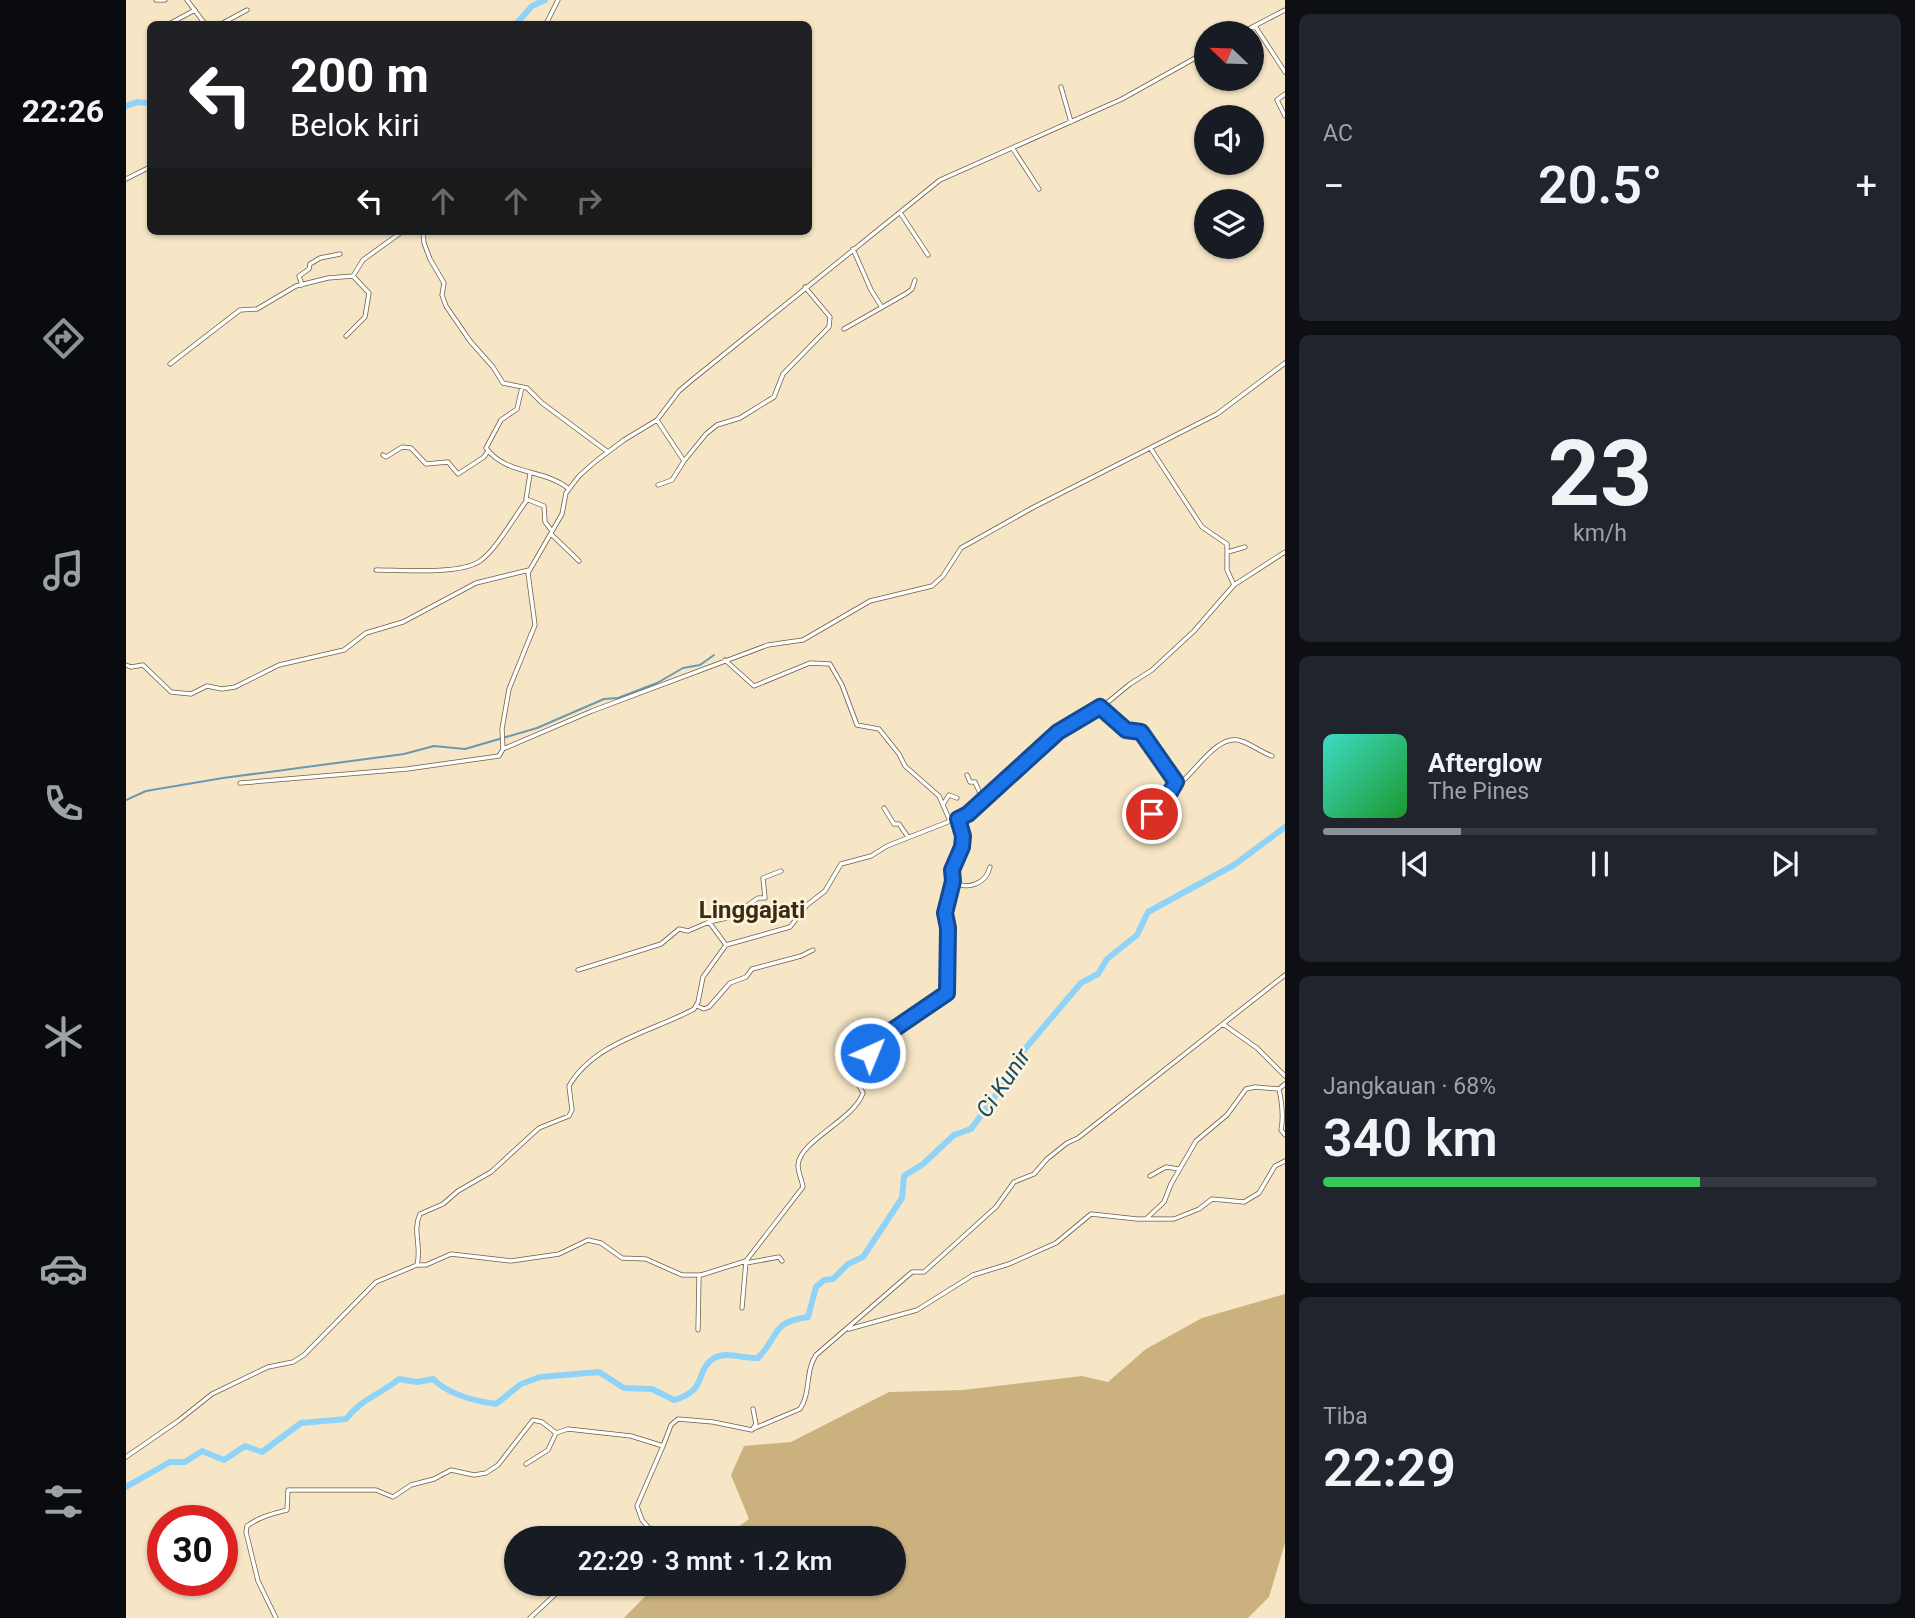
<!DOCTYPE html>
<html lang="id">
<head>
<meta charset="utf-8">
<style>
  :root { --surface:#171b24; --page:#20242c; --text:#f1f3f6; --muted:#9ea1a6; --line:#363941; --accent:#8c9099 }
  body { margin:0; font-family:Roboto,sans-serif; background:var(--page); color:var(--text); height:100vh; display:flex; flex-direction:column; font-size:26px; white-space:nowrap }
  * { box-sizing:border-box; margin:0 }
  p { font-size:23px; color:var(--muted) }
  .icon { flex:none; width:38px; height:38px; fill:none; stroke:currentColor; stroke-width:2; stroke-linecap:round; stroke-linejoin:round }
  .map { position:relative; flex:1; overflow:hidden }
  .details { display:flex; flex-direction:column; gap:14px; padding:14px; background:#0d0f14; width:630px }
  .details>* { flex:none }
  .top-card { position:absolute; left:21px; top:21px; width:665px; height:214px; border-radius:10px; box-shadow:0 2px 5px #0004; background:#202124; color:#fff; overflow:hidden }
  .needle { width:46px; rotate:293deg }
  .tools { position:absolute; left:1068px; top:21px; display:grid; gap:14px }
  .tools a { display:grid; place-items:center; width:70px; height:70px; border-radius:50%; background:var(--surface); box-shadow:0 2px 5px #0004; font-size:35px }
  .speed { position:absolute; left:21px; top:1505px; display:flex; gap:14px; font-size:35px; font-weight:700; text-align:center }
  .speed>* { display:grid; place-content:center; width:91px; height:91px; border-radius:50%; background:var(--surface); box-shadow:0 2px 5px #0004; line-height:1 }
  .speed .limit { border:10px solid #d22; background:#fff; color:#111 }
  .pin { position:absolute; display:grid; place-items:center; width:60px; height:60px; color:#fff; margin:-30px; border:4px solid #fff; border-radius:50%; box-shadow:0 2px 7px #0007 }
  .me { position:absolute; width:77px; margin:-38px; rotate:44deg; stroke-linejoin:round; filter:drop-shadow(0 0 5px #0008) }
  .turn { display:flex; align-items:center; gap:24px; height:147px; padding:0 28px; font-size:32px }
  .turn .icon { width:91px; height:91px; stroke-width:2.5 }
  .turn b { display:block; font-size:49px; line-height:60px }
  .lanes { display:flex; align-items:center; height:66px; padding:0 28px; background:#0003; justify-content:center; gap:35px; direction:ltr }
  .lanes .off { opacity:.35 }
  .big { font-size:52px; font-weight:600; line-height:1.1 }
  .details .card { flex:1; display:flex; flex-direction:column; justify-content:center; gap:10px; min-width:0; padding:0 24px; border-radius:10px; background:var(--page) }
  .details .dial { align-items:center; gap:0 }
  .dial b { font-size:91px; line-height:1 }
  .song { display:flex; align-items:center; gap:21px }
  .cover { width:84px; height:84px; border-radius:10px; background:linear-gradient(135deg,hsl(170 70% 55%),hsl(130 70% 35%)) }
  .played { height:7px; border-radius:4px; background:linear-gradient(90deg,var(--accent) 25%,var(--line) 25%) }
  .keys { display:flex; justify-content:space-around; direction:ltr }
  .heat { display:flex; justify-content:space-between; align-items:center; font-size:38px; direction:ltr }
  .charge { height:10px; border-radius:5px; background:linear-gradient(90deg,#34c759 68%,var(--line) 0) }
  .trip { position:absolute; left:378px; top:1526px; width:402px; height:70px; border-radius:35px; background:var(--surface); box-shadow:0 2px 5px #0004; font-weight:600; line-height:70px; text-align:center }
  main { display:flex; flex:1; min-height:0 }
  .tabs { display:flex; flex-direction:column; width:126px; justify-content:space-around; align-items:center; background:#090b0e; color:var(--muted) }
  .tabs .icon { width:49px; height:49px }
  .tabs .current { color:var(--accent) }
  .tabs b { font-size:32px; color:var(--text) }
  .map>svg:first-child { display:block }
</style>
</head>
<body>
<main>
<nav class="tabs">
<b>22:26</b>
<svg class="icon current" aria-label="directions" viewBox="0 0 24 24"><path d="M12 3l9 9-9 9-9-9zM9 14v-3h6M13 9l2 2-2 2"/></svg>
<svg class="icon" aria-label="music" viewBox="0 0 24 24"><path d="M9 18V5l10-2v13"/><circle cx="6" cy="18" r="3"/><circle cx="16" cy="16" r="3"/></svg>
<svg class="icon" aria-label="phone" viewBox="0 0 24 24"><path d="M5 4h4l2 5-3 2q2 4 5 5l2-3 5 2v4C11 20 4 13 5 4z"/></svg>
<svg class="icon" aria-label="climate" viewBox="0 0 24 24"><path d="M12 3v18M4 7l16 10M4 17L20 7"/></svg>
<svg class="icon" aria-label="car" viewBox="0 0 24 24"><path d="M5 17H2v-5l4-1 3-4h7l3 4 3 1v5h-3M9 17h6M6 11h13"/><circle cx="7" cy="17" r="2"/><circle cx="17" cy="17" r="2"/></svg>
<svg class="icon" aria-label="filters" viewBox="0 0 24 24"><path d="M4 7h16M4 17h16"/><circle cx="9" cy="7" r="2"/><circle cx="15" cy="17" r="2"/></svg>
</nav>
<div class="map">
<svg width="1159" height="1618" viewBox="0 0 1159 1618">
  <rect width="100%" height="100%" fill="#f6e6c5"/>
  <!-- green -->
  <path fill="#cbb17e" d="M1159,1294V1543L1143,1597L1122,1618H498L531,1584H768V1538H597L623,1519L605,1475L618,1446L665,1442L763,1392L837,1390L956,1376L982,1382L1020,1349L1076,1318Z"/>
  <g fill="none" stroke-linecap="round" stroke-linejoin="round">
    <!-- stream -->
    <path stroke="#6a99af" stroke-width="2" d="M0,800L20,791L97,778L278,754L308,746L339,749L411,728L478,699L492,698L531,683L557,668L574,665L588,655"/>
    <!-- river -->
    <path stroke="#8fd4f8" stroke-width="6" d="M390,24L406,6L419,0
      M0,106L11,102L24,103
      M0,1487L44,1462H59L76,1451L98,1460L119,1446L136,1452L175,1423L220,1419C235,1399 255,1394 273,1379L291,1382L307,1379C323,1395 348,1401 370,1404L395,1384L414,1377L473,1372L498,1388L526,1389L548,1400C583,1390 568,1371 588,1358C601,1351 618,1359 632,1358C654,1335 645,1322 682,1317L690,1287L698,1280L707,1279L722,1264L737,1257L776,1198L778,1176L797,1164L828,1135L845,1129L880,1081L898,1050L955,983L972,974L981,959L1011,935L1022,912L1108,865L1159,827"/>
    <defs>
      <path id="minor" d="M30,0H39
        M61,0L79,24
        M43,24L69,10
        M95,24L121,10
        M420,24L432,0
        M1129,26L1159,72
        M1115,33L1159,10
        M935,87L945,122
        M1159,94L1151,100L1159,116
        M887,149L913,189
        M0,179L24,167
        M775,214L802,255
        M297,231L298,243L304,259L318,283L316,295L320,306L344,341L367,367L377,383L401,388L416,403L482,452
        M727,249L745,290L755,306
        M176,285L173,276L183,269L184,264L194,258L214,254
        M718,329L781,293L786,289L789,280
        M220,336L239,317L243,293L227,276
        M44,364L114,310L131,309L170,286L202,278L227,276L237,260L277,231
        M396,387L391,409L375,420L360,448C381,476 418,468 443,489
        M531,420L558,461L546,480L532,485
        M1025,449L1076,527L1101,544V570L1108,585
        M257,455L260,457L276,447L285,448L300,464L322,462L332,474L358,457L362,451
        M558,461L580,434L591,425L614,418L648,397L657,374L703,327L704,317L679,287
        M404,474L400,499L418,506L419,522L426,531
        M425,534L453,561
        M1102,552L1119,547
        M250,570C274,570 334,575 354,561C370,550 388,517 401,500
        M599,660L628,686L684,663L704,664L716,685L731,725L753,729L773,754L779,766L813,796L824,821
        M0,665L5,667L17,665L45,692L65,694L81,686L96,689L109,687L153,665L218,650L240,633L277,622L350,583L403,570
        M975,707L1000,730L1018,734L1032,760L1053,784C1068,774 1092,732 1115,741C1125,744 1135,752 1146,756
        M377,749L466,711L642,645L677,640L744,601L806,586L817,576L835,548L906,508L1091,414L1159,363
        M841,775L844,782H849L857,800
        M114,783L281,769L373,756L377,749L376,729L383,689L409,625L402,573L436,514L440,493L453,476L470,461L498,440L531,420L553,391L566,380L814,180L996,99L1080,52
        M818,803L823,795L831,798
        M758,808L768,824H773L782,837
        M1004,820L1030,811L1050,782
        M827,881C841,891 860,884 864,867
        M583,922L600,945
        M452,970L535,944L553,929L562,931L583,922L605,917L632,898H639L637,878L655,871
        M571,1006L578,1009L583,1007L604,983L620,977L626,969L675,956L687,950
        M1097,1024L1131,1048L1159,1076
        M1153,1089C1156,1103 1158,1116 1155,1130L1159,1135
        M1024,1176L1040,1167L1053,1169
        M1021,1218L1038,1202L1045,1184L1070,1141L1101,1115L1120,1089L1129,1087L1153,1089L1159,1084
        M620,1263L653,1257L656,1261
        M291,1265H300L325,1254L385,1261L433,1254L462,1240L475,1243L496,1258L520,1259L556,1275H575L620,1261L677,1187C676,1180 672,1173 672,1165C674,1140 728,1120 737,1093L731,1082L748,1044L821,993L822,928L819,913L827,881L826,870L836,847L837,836L832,819
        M616,1308L620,1261
        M723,1329L791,1310L847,1275L883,1264L930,1243L965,1214L1011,1219H1048L1073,1209L1086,1199L1118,1202L1133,1193L1149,1166L1159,1161
        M572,1330L573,1276
        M629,1428L674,1409C685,1393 679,1371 690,1355L786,1272H798L870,1207L888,1182L908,1174L921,1159L941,1143L952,1138L1159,975
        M537,1446L545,1425L552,1419L587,1422L626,1430L630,1424L627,1409
        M0,1457L52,1421L86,1394L142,1367L167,1362L178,1355L250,1282L291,1265C296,1247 286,1231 294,1214L317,1204L332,1191L365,1172L413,1128L443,1116L446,1110L443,1086C468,1042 528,1031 568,1009L572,1002L577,977L600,945L664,927L681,905L699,891L715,864L745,856L761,846L842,814L932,732L982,702L1004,684L1026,670L1068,631L1108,585L1159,552
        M400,1464L422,1450L430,1433
        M150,1618L132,1581L120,1532L121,1526C135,1516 146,1514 161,1510L162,1490H250L267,1497L285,1485L308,1479L325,1470L348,1475L360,1473L372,1465L407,1420L416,1422L430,1433L442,1429L505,1436L537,1446L511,1506L516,1520L523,1528V1534L516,1538
        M404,1618L435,1589L451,1591L460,1584"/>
    </defs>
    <!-- minor casing -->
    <use href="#minor" stroke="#6d5f42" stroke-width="5"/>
    <!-- minor -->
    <use href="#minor" stroke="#fff" stroke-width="3.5"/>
  </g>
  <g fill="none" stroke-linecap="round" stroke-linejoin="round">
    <defs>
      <path id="route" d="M744,1053L748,1044L755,1038L821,993L822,928L819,913L827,881L826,870L836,847L837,836L832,819L842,814L932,732L974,707L1000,730L1015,732L1050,782L1036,806L1026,814"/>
    </defs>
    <!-- route casing -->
    <use href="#route" stroke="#114b97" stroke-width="18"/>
    <!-- route -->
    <use href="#route" stroke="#1a73e8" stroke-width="12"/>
  </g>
  <g text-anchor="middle" stroke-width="5" stroke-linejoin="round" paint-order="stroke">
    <!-- water labels -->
    <g font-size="23" font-style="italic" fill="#154d65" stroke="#fef4e0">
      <text transform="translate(877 1083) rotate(-56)" y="8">Ci Kunir</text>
    </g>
    <!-- quarter labels -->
    <g font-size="24" font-weight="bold" fill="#392c10" stroke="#fef4e0">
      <text x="626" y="918">Linggajati</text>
    </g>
  </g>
</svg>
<div class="tools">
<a><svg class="needle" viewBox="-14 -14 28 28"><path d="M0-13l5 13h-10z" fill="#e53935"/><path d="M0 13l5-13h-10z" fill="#9ea1a6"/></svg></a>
<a><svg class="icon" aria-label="sound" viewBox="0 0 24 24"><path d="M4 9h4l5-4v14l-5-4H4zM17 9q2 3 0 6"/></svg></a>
<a><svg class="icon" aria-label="layers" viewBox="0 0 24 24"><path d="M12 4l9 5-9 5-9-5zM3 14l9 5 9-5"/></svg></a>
</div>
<div class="speed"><div class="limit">30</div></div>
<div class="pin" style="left:1026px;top:814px;background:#d93025"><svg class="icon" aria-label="arrive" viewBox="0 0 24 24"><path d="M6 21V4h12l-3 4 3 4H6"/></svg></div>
<svg class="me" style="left:744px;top:1053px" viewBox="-20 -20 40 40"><circle r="17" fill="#1a73e8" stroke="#fff" stroke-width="3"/><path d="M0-11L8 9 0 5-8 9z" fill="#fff"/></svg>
<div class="trip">22:29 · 3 mnt · 1.2 km</div>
<div class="top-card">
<div class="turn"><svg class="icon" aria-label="left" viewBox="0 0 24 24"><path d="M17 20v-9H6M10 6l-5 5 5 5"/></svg><div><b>200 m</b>Belok kiri</div></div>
<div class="lanes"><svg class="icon" aria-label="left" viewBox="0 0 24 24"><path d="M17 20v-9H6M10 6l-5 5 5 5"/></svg><svg class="icon off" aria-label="ahead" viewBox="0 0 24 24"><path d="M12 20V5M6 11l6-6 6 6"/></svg><svg class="icon off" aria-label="ahead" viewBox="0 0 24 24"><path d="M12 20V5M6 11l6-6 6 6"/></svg><svg class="icon off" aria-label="right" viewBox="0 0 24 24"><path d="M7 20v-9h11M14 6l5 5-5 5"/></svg></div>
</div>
</div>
<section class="details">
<div class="card"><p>AC</p>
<div class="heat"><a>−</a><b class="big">20.5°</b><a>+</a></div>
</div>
<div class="card dial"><b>23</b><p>km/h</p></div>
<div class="card">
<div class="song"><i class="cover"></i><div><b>Afterglow</b><p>The Pines</p></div></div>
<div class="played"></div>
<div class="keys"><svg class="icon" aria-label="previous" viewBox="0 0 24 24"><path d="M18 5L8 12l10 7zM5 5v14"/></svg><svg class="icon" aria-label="pause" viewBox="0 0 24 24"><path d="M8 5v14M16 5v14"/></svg><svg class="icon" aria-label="next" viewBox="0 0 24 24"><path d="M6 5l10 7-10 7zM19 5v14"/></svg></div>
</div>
<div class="card"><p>Jangkauan · 68%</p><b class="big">340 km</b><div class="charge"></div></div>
<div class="card"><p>Tiba</p><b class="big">22:29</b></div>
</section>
</main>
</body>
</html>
